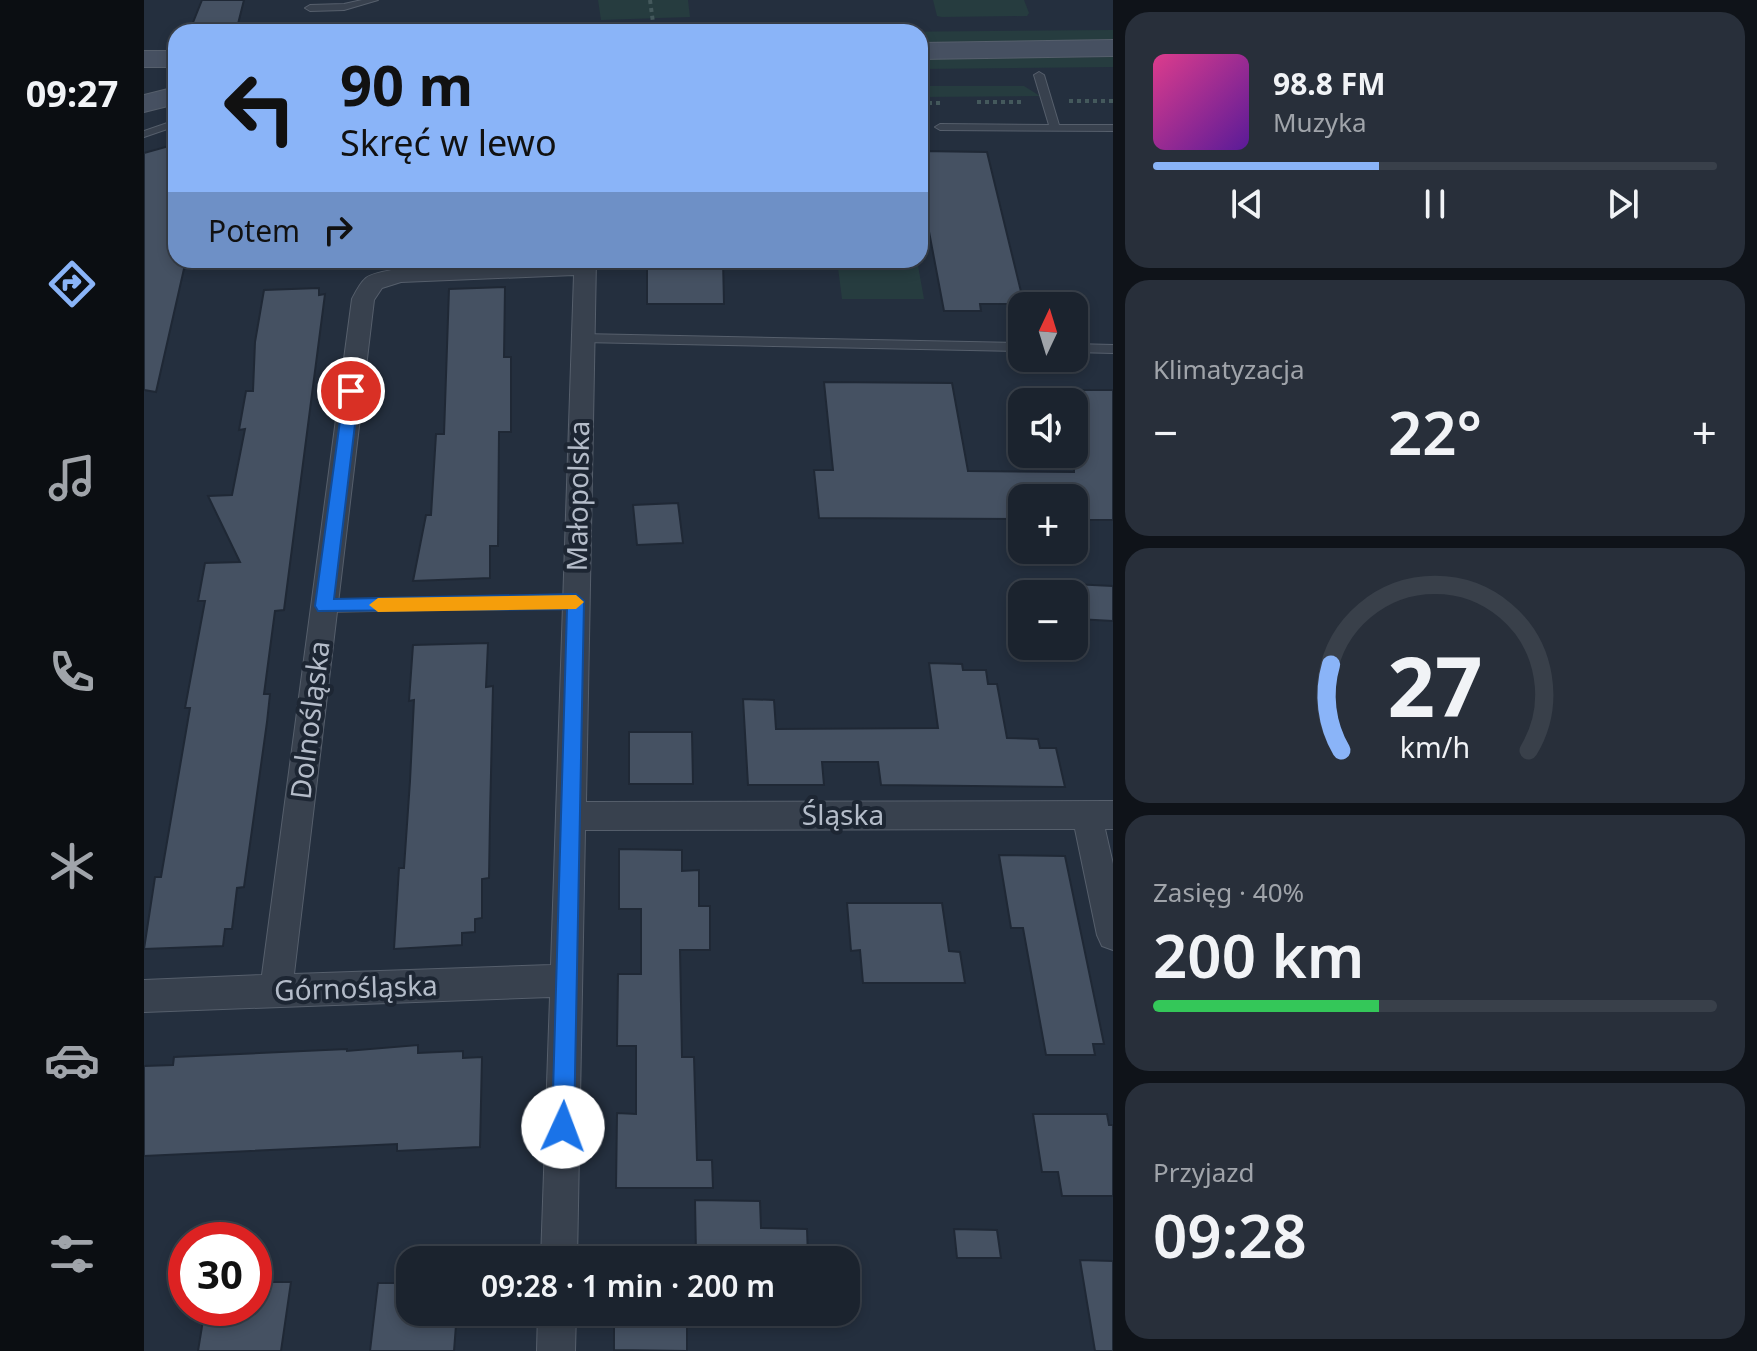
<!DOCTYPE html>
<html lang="pl">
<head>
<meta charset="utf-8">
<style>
  :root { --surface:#1b232e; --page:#282f3a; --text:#f1f3f6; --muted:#a0a4aa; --line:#39404a; --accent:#8ab4f8 }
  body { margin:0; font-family:"Noto Sans",sans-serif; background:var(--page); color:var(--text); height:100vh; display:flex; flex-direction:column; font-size:30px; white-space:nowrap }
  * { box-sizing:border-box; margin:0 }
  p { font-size:26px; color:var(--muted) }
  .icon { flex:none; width:44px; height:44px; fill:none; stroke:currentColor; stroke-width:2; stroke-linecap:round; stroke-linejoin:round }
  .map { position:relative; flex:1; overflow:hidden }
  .side { display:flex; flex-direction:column; gap:12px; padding:12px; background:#0f1319; width:644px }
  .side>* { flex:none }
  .top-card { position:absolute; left:24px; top:24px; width:760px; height:244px; border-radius:24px; box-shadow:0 4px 12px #0003,0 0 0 2px var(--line); background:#8ab4f8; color:#111; overflow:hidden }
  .needle { width:52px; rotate:4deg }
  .buttons { position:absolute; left:864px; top:292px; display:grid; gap:16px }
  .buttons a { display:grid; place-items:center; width:80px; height:80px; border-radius:16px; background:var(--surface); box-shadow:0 4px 12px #0003,0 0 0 2px var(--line); font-size:40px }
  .speed { position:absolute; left:24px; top:1222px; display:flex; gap:16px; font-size:40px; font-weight:700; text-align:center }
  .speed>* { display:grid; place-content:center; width:104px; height:104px; border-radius:50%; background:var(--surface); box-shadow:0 4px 12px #0003,0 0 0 2px var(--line); line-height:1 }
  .speed .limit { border:12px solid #d22; background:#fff; color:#111 }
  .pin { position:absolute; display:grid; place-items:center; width:68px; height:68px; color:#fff; margin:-34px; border:4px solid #fff; border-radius:50%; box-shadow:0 2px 8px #0007 }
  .me { position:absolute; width:88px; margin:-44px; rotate:2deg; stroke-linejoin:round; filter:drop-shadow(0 0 6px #0008) }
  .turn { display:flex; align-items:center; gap:28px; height:168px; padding:0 40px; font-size:36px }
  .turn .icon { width:104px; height:104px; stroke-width:2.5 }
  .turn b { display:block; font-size:56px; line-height:68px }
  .then { display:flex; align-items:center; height:76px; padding:0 40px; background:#0003; gap:16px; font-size:30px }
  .big { font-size:60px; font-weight:600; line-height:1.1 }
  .side .tile { flex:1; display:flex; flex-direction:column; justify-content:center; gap:12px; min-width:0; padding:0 28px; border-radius:24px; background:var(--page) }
  .side .dial { align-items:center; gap:0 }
  .dial svg { height:208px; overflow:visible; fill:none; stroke:var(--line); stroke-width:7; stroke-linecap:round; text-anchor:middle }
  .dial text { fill:var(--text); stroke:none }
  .song { display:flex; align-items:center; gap:24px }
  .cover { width:96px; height:96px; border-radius:12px; background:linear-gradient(135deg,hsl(330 70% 55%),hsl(270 70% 35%)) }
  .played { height:8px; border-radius:4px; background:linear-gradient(90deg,var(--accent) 40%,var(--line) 40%) }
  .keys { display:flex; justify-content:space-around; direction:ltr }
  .heat { display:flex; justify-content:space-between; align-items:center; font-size:44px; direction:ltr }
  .charge { height:12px; border-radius:6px; background:linear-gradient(90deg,#34c759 40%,var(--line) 0) }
  .trip { position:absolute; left:252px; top:1246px; width:464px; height:80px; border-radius:24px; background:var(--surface); box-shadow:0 4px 12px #0003,0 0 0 2px var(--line); font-weight:600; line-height:80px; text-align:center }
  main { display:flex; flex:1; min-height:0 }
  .dock { display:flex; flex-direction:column; width:144px; justify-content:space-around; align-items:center; background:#0b0e12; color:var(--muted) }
  .dock .icon { width:56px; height:56px }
  .dock .on { color:var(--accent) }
  .dock b { font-size:36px; color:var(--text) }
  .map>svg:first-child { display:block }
</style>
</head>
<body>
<main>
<nav class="dock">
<b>09:27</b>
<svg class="icon on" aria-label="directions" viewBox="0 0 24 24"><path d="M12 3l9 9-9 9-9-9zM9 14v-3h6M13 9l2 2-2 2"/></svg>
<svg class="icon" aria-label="music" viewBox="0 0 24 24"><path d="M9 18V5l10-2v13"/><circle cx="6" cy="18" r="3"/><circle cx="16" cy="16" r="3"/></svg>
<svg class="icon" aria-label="phone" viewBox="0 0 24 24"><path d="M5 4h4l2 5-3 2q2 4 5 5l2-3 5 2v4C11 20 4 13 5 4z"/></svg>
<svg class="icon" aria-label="climate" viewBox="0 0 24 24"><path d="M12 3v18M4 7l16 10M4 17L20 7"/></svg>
<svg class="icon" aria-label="car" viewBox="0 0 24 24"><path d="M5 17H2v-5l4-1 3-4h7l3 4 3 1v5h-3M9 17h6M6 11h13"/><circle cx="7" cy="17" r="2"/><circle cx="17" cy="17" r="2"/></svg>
<svg class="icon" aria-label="filters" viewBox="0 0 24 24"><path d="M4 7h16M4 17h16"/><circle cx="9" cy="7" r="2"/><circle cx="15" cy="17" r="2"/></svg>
</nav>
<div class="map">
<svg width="969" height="1351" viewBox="0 0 969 1351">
  <rect width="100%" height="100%" fill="#242f3e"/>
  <!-- green -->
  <path fill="#263c3f" d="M454,0H544L546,17L457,20Z
    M789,0H880L885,13L883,16L798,17L793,16Z
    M969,30V41L776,42V32H734Z
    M969,57V67L776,69V59Z
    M776,86H880L896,96L776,97Z
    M693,260H773L780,299H698Z"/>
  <!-- building -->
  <path fill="#455162" stroke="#1f2835" stroke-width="2" d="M58,0H100L92,32L46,30Z
    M32,144V260H42L12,392L0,390V153Z
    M776,151L843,152L880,304H836L837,311H800L776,184Z
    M503,260H579L580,304H503Z
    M361,287L360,357H367V432H355L354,546H346V578L269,581L282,515H287L292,434H300L305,289Z
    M175,288V295L181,294L140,610L131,611L120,694H126L123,722L100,887L93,888L88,929H81L79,946L0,949L11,877H17L46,708H41L61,601H54L61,563L96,562L64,496L88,495L101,429L95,430L102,391H109L111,342L120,290Z
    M680,382L808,383L824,471L930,472V390H969V520H930V498H878V519L675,518L670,470H689Z
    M534,503L539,543L493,545L489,505Z
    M928,584L969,586V621L933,619Z
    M344,643L342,687L349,686L346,817L345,878L338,879V918L331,919V932L318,933V945L250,949L255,868H260L266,781L270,700L265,701L269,645Z
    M785,663L818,664L819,670H842L844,684H853L863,738L894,739L896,748H912L921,787L737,785L734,762H678L680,785H604L599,699L630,700L632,729L794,728Z
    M485,732H548L549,784H485Z
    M475,849L538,850V871L555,870V906H566V950H536L538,1057H550L553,1160H568L569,1188H472L473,1113L492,1114V1046H473L474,974H497V909H475Z
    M855,855L921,856L960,1044H949L951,1055H902L879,928H867Z
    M703,903H798L805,951L816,952L821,983H719L716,950L707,951Z
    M274,1045V1053L319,1051V1058L338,1057L336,1147L253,1151V1144L0,1156V1066L29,1065L30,1057L203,1049V1051Z
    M889,1114H963L965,1125H969V1196H918L914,1172H898Z
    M551,1200L616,1201L617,1228L663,1229L664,1257L552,1254Z
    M810,1229L853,1230L857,1258H813Z
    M936,1260L969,1261V1351H951Z
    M110,1282H147L137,1351H54L61,1308H110Z
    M234,1283H266V1312H313L310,1351H226Z
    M470,1312H533V1316H543V1351L470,1350Z"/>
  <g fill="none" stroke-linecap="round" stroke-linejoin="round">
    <defs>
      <path id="lane" d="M218,0H234L200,10L166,11L161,8L166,5L200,4Z
        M895,72L900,75L915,125H969V131L796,130L791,127L796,124L905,125L890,75Z
        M32,120V126L0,137V131Z
        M438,334L878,343V351L438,342L432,338Z
        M930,344L969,345V353L930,352Z
        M432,595L437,597L439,601L437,605L432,607L180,612L175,610L173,606L175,602L180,600Z"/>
      <path id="street" d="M452,260L442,802L969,801V829H961L969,864V950L958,946L953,935L931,829L441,830L433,1260H397L406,997L0,1012V980L118,975L208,299C211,293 216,283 222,278C243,261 416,260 452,260ZM430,275L407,965L150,974L230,300L238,288L257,282Z
        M394,1312H432L431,1351H393Z"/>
      <path id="secondary" d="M969,40V56L776,59V43Z
        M0,51H32V67H0Z
        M32,87V104L0,112V95Z"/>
    </defs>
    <!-- lane casing -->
    <use href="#lane" stroke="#565f6c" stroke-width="2"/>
    <!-- street casing -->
    <use href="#street" stroke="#565f6c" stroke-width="2"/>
    <!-- secondary casing -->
    <use href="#secondary" stroke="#565f6c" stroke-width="2"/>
    <!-- path -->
    <path stroke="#44595c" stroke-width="4" stroke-dasharray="4 4" stroke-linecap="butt" d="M506,0L510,30
      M373,32L764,27
      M925,101H969
      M833,102H879
      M776,103H799"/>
    <!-- lane -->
    <use href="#lane" fill="#38414e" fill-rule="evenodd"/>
    <!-- street -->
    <use href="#street" fill="#38414e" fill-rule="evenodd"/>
    <!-- secondary -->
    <use href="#secondary" fill="#465061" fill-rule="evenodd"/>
  </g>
  <!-- route -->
  <path fill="#1a73e8" stroke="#114b97" stroke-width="2" d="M207,385L215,391L190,599L432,594L440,601L430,1127L427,1135L419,1138L411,1135L408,1127L423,609L174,611L171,606L200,391Z"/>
  <!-- slow -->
  <path fill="#f59e0b" d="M432,595L440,602L432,609L234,612L225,605L234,598Z"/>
  <g text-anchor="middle" stroke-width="8" stroke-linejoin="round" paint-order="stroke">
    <!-- street labels -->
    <g font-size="28" fill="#b4bcc9" stroke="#1d2633">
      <text transform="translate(434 496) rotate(-89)" y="10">Małopolska</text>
      <text transform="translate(166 720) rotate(-83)" y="10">Dolnośląska</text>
      <text x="699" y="825">Śląska</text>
      <text transform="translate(212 988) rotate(-2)" y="10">Górnośląska</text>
    </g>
  </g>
</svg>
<div class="buttons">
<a><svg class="needle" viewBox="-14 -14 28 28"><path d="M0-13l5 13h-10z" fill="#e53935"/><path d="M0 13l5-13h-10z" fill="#a0a4aa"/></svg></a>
<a><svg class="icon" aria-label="sound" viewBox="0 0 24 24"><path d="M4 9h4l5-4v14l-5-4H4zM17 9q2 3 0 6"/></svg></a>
<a>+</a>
<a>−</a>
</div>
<div class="speed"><div class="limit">30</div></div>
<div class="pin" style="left:207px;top:391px;background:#d93025"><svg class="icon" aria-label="arrive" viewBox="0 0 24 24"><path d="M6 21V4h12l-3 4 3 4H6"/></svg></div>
<svg class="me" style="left:419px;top:1127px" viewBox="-20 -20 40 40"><circle r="19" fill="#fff"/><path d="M0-13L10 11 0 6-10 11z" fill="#1a73e8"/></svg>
<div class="trip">09:28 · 1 min · 200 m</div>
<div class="top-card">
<div class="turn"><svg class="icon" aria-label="left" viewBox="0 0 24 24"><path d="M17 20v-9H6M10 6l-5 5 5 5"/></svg><div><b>90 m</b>Skręć w lewo</div></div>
<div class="then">Potem<svg class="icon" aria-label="right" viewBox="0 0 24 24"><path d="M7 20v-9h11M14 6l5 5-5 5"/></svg></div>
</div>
</div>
<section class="side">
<div class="tile">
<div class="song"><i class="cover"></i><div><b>98.8 FM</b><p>Muzyka</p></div></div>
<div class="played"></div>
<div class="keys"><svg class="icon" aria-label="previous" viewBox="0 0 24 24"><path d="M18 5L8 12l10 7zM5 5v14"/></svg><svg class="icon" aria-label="pause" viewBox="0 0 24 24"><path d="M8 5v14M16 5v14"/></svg><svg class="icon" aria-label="next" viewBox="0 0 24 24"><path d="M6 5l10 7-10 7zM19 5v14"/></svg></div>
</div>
<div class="tile"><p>Klimatyzacja</p>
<div class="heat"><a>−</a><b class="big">22°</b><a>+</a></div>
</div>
<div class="tile dial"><svg viewBox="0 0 100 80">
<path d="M14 69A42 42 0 1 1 86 69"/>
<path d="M14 69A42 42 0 0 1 10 36" stroke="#8ab4f8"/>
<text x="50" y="56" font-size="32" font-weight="700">27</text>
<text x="50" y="72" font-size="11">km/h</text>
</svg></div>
<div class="tile"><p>Zasięg · 40%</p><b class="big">200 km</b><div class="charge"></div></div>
<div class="tile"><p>Przyjazd</p><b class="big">09:28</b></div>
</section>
</main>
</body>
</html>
